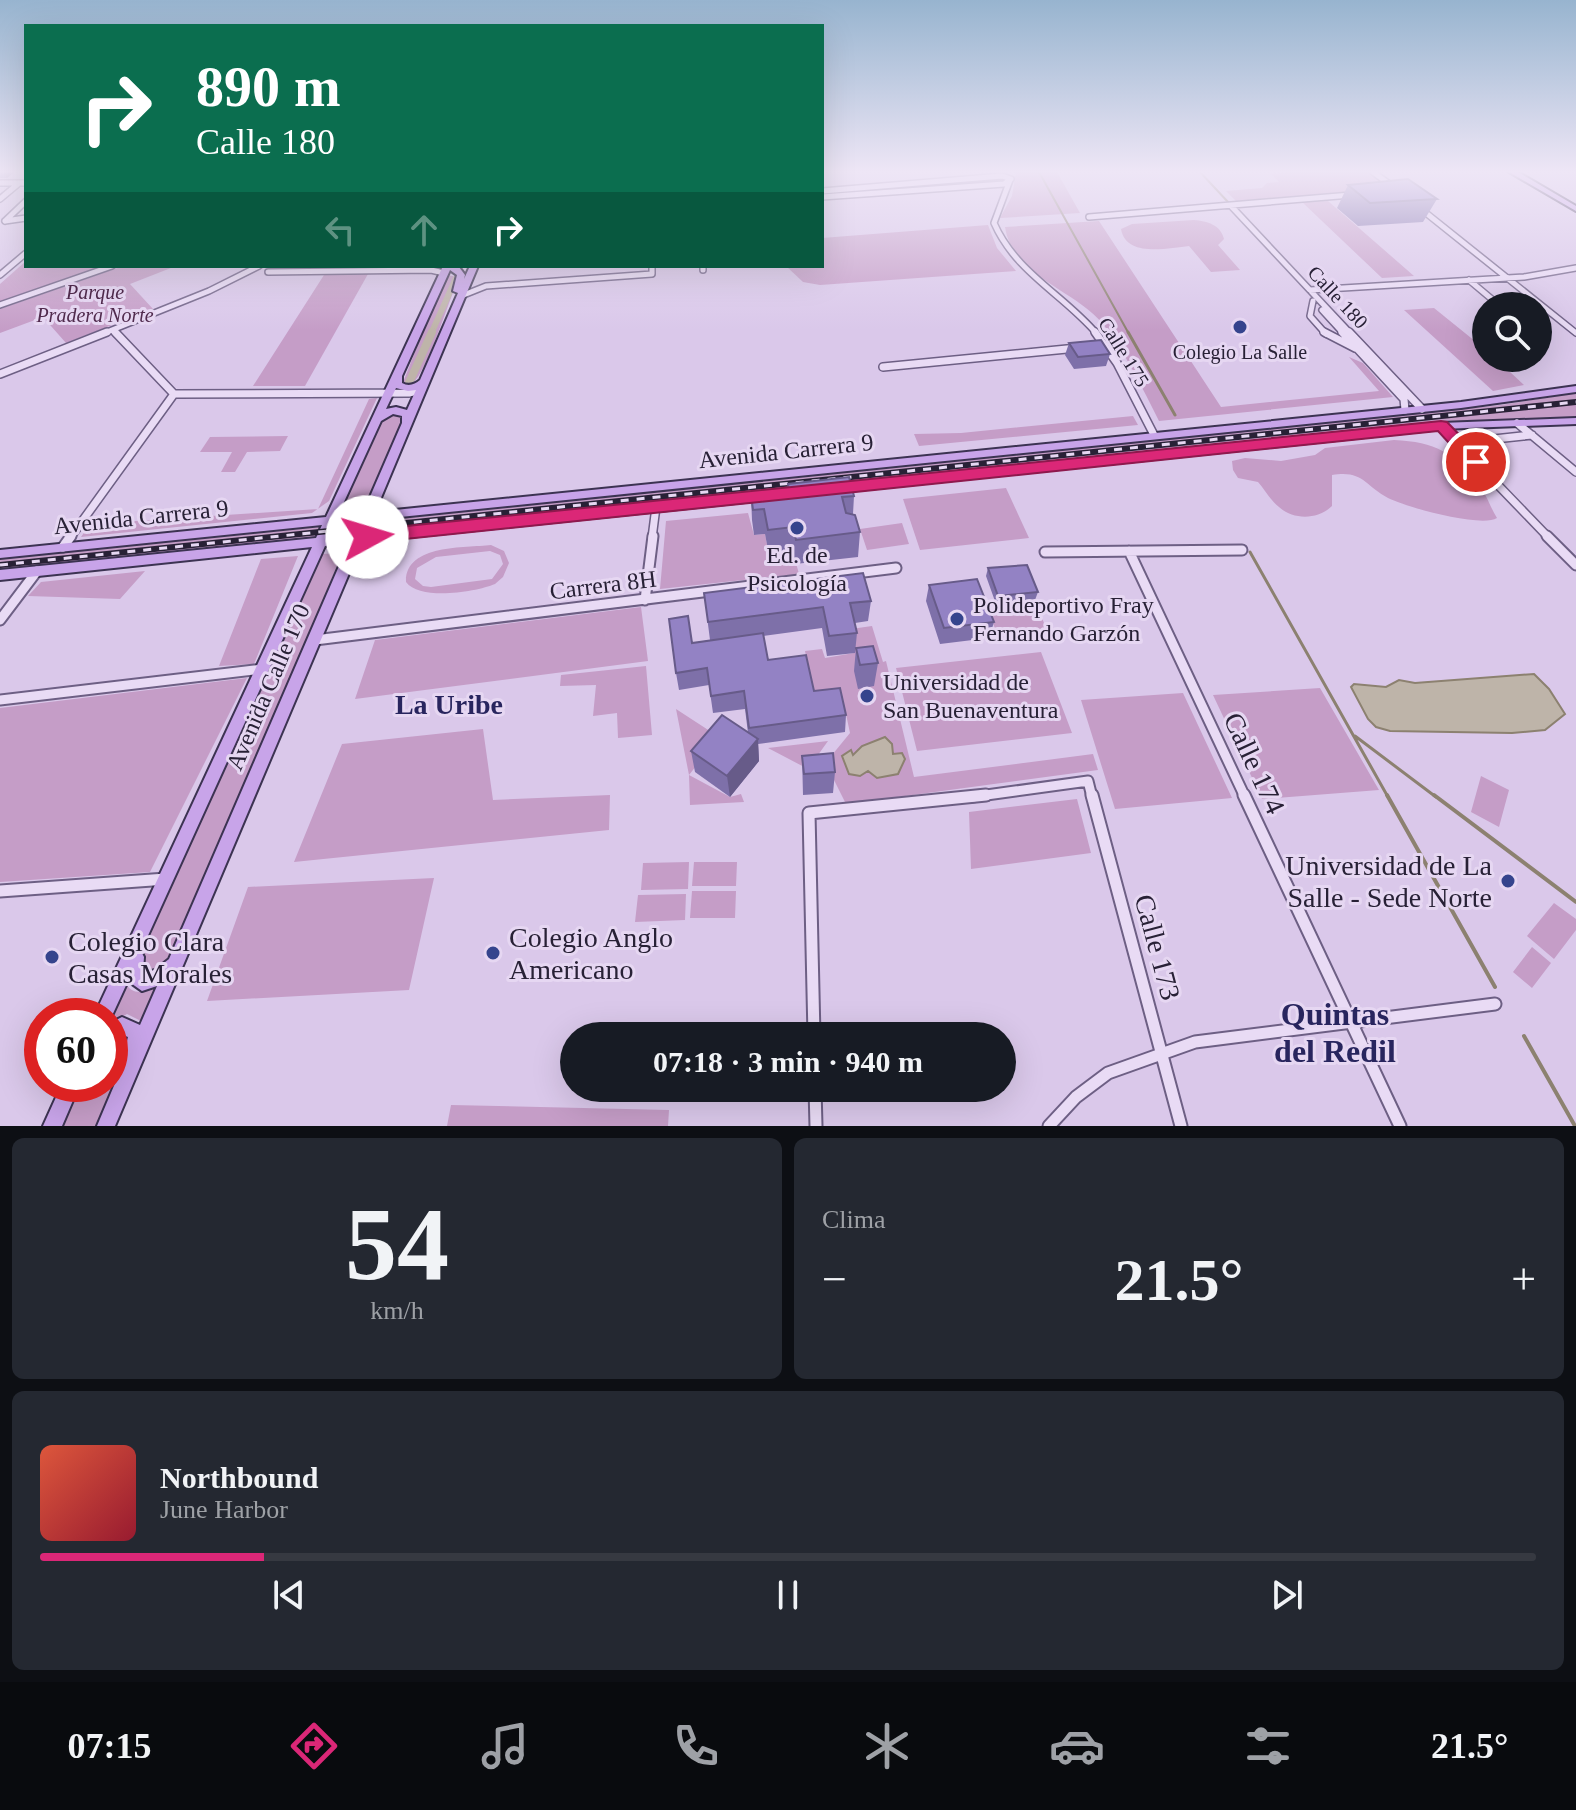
<!DOCTYPE html>
<html lang="es">
<head>
<meta charset="utf-8">
<style>
  :root { --surface:#171b24; --page:#242831; --text:#f1f3f6; --muted:#9ea1a6; --line:#363941; --accent:#db2777 }
  body { margin:0; font-family:"Times New Roman",serif; background:var(--page); color:var(--text); height:100vh; display:flex; flex-direction:column; font-size:30px; white-space:nowrap }
  * { box-sizing:border-box; margin:0 }
  p { font-size:26px; color:var(--muted) }
  .icon { flex:none; width:44px; height:44px; fill:none; stroke:currentColor; stroke-width:2; stroke-linecap:round; stroke-linejoin:round }
  .map { position:relative; height:1126px; overflow:hidden }
  .panel { display:flex; flex-direction:column; gap:12px; padding:12px; background:#0d0f14; flex:1 }
  .panel>* { flex:none }
  .guide { position:absolute; left:24px; top:24px; width:800px; height:244px; border-radius:0px; box-shadow:0 8px 32px #0002; background:#0b6e4f; color:#fff; overflow:hidden }
  .buttons { position:absolute; left:1472px; top:292px; display:grid; gap:16px }
  .buttons a { display:grid; place-items:center; width:80px; height:80px; border-radius:50%; background:var(--surface); box-shadow:0 8px 32px #0002; font-size:40px }
  .speed { position:absolute; left:24px; top:998px; display:flex; gap:16px; font-size:40px; font-weight:700; text-align:center }
  .speed>* { display:grid; place-content:center; width:104px; height:104px; border-radius:50%; background:var(--surface); box-shadow:0 8px 32px #0002; line-height:1 }
  .speed .limit { border:12px solid #d22; background:#fff; color:#111 }
  .pin { position:absolute; display:grid; place-items:center; width:68px; height:68px; color:#fff; margin:-34px; border:4px solid #fff; border-radius:50%; box-shadow:0 2px 8px #0007 }
  .me { position:absolute; width:88px; margin:-44px; rotate:84deg; stroke-linejoin:round; filter:drop-shadow(0 0 6px #0008) }
  .turn { display:flex; align-items:center; gap:28px; height:168px; padding:0 40px; font-size:36px }
  .turn .icon { width:104px; height:104px; stroke-width:2.5 }
  .turn b { display:block; font-size:56px; line-height:68px }
  .lanes { display:flex; align-items:center; height:76px; padding:0 40px; background:#0003; justify-content:center; gap:40px; direction:ltr }
  .lanes .off { opacity:.35 }
  .big { font-size:60px; font-weight:600; line-height:1.1 }
  .panel .tile { flex:1; display:flex; flex-direction:column; justify-content:center; gap:12px; min-width:0; padding:0 28px; border-radius:12px; background:var(--page) }
  .panel .dial { align-items:center; gap:0 }
  .dial b { font-size:104px; line-height:1 }
  .song { display:flex; align-items:center; gap:24px }
  .cover { width:96px; height:96px; border-radius:12px; background:linear-gradient(135deg,hsl(10 70% 55%),hsl(350 70% 35%)) }
  .played { height:8px; border-radius:4px; background:linear-gradient(90deg,var(--accent) 15%,var(--line) 15%) }
  .keys { display:flex; justify-content:space-around; direction:ltr }
  .heat { display:flex; justify-content:space-between; align-items:center; font-size:44px; direction:ltr }
  .panel .tiles { flex:1; display:grid; gap:12px; grid-template-columns:1fr 1fr }
  .tile:last-child { grid-column:span 2 }
  .trip { position:absolute; left:560px; top:1022px; width:456px; height:80px; border-radius:40px; background:var(--surface); box-shadow:0 8px 32px #0002; font-weight:600; line-height:80px; text-align:center }
  .tabs { display:flex; height:128px; justify-content:space-around; align-items:center; background:#090b0e; color:var(--muted) }
  .tabs .icon { width:56px; height:56px }
  .tabs .on { color:var(--accent) }
  .tabs b { font-size:36px; color:var(--text) }
  .map>svg:first-child { display:block }
</style>
</head>
<body>
<div class="map">
<svg width="1576" height="1126" viewBox="0 0 1576 1126">
  <rect width="100%" height="100%" fill="#dac8ea"/>
  <!-- green -->
  <path fill="#c59dc7" fill-rule="evenodd" d="M1016,172H1057L1080,213L1000,218L1012,196Z
    M1290,172H1369L1391,188L1238,203L1226,191L1262,188L1267,183L1279,182L1271,174Z
    M1328,201L1414,276L1382,278L1302,202Z
    M1194,220C1207,221 1221,225 1224,239L1218,245L1240,270L1211,272L1189,246C1168,248 1126,258 1121,229L1132,224Z
    M1099,221L1221,407L1379,391L1349,357L1363,363L1393,397L1159,421C1143,389 1125,352 1103,324C1074,289 1013,277 1005,227Z
    M988,225L997,248L1016,271L820,285L803,282L786,266H822V238Z
    M26,261V266H105L0,303V284Z
    M123,266H176L130,284L153,309L66,343L43,317L0,333V309Z
    M368,274L305,386H253L324,275Z
    M445,275L453,276L457,283C447,305 426,376 410,386L402,385Z
    M1434,308L1486,350V358H1495L1524,385L1493,391L1404,310Z
    M1576,393V417L1437,422L379,529L382,520L1501,405Z
    M377,398L329,501L312,513L81,537L90,524L318,509L369,399Z
    M396,412L404,414L401,425L367,506L344,504L383,417Z
    M1133,416L1138,425L919,446L914,434L961,433Z
    M288,436L280,451L247,452L235,472H221L232,452H200L210,437Z
    M1394,440C1436,442 1453,452 1479,485C1487,495 1490,507 1497,518C1481,528 1406,507 1388,498C1364,485 1363,470 1332,475V506C1318,520 1293,520 1279,507C1271,501 1265,490 1258,482L1238,478L1233,470L1232,461L1245,458L1281,461L1315,455L1325,448Z
    M1006,488L1029,538L920,550L903,499Z
    M748,513L754,535L765,534L769,555L793,552L799,574L660,589L666,521Z
    M902,523L909,544L867,550L860,529Z
    M319,527L318,536L313,539L0,572V559Z
    M491,545L504,551L509,563L503,577L495,584C476,592 420,601 406,582C405,544 465,548 491,545ZM490,551L500,555L503,564L492,579L431,587L423,586L415,579L417,568L436,557Z
    M342,553L278,712L173,953L152,976L139,972L162,898L321,554Z
    M298,556L254,664L219,666L261,559Z
    M145,571L120,599L28,596L41,582Z
    M1036,601L1049,637L1000,643L987,606Z
    M641,607L648,661L355,699L375,640Z
    M872,626L883,662L886,661L914,777L1093,754L1098,770L846,804L827,766H823L850,733L843,700L815,703L805,651L822,649L825,658L854,653L851,629ZM885,738L893,754L898,755L868,771L846,752L853,755L862,746Z
    M1041,652L1072,733L917,751L896,668Z
    M646,666L652,735L618,738L617,713L593,716L596,685L560,686L561,675Z
    M247,678L150,872L0,882V708Z
    M1320,688L1379,790L1262,799L1213,695Z
    M1183,693L1232,798L1115,809L1081,700Z
    M676,709L719,737L689,775L730,797L741,794L744,802L690,805L689,775Z
    M483,729L493,800L610,795L609,830L294,862L342,744Z
    M828,741L808,769L768,748Z
    M1481,776L1509,790L1499,827L1471,812Z
    M1077,799L1091,853L971,869L969,812Z
    M689,862L688,889L641,890L643,863Z
    M694,862H737L736,886H692Z
    M434,878L409,990L207,1001L248,887Z
    M692,891H736L735,918H690Z
    M686,894L685,920L635,922L638,895Z
    M1554,903L1576,919V930L1554,959L1527,936Z
    M1532,947L1551,963L1532,988L1513,972Z
    M125,982C133,998 147,991 161,986L145,1023L127,1014L110,1024V1016Z
    M126,1034L129,1046L100,1126H60L80,1084H110V1038Z
    M451,1105L669,1110L668,1126H447Z"/>
  <!-- water -->
  <path fill="#beb4a9" stroke="#8c8170" stroke-width="2" d="M1534,674L1549,689L1565,714L1545,730L1512,733L1390,731L1376,727L1368,719L1351,687L1354,684L1386,687L1399,680L1415,683Z
    M885,737L892,744L893,754L902,753L905,759L898,774L877,778L868,771L860,776L849,774L842,756L851,750L853,755L862,746Z"/>
  <g fill="none" stroke-linecap="round" stroke-linejoin="round">
    <!-- stream-far2 -->
    <path stroke="#8c8170" stroke-width="2" d="M1039,172L1129,334
      M1200,172L1228,202"/>
    <!-- stream-far1 -->
    <path stroke="#8c8170" stroke-width="3" d="M1128,332L1175,415
      M1250,552L1388,797
      M1355,736L1436,797"/>
    <!-- stream -->
    <path stroke="#8c8170" stroke-width="4" d="M1387,795L1495,987
      M1434,795L1576,902
      M1524,1036L1575,1126"/>
    <!-- canal-far1 -->
    <path stroke="#beb4a9" stroke-width="6" d="M431,334L456,278"/>
    <!-- canal -->
    <path stroke="#beb4a9" stroke-width="8" d="M408,385L432,332"/>
    <defs>
      <path id="minor-far3" d="M1373,172L1392,186
        M1010,180L994,223C1016,273 1063,294 1097,334
        M0,183H26
        M822,191L1002,176L1011,179L1004,184L822,197
        M0,199L18,184
        M1232,207L1351,334
        M1421,209L1576,333
        M1089,217L1351,195
        M5,221L26,201
        M5,221L26,218
        M703,266V270
        M268,272L431,270L444,273
        M0,275L26,253
        M1469,280L1500,306
        M1310,290L1524,277L1576,268
        M461,296L486,286L652,274V266
        M1313,301L1310,316L1326,334
        M0,305L112,266
        M1322,310L1344,334
        M113,330L116,334
        M102,334L209,291L259,266"/>
      <path id="minor-far2" d="M115,332L174,394
        M1095,332L1117,363L1154,435
        M1324,332L1355,348
        M1342,332L1404,399L1405,410
        M1349,332L1422,409
        M883,367L1077,348
        M0,374L107,332
        M174,394L409,393L421,390
        M1517,423L1576,472
        M1441,426L1549,538
        M1457,443L1532,435
        M70,538L174,394
        M652,538L656,507"/>
      <path id="minor-far1" d="M1547,536L1576,565
        M63,547L71,536
        M1129,551L1245,797
        M1045,552L1242,550
        M645,600L653,536
        M0,620L37,571
        M315,640L896,568
        M0,700L263,669
        M972,797L1088,781L1092,797"/>
      <path id="minor" d="M1092,795L1181,1126
        M1244,795L1400,1126
        M0,891L166,879
        M814,1036L809,813L986,795
        M815,1088L816,1126
        M1049,1126L1076,1097L1108,1073L1195,1042L1495,1004"/>
      <path id="primary" d="M1509,172H1518L1576,206V211Z
        M443,266L459,267L465,275L464,279L470,266H478L375,512L1461,402L1576,386V392L1461,408L371,520L366,533L765,492L771,496L765,500L390,539L353,564L115,1126H97L127,1055L125,1049L128,1037L123,1035L110,1041V1023L122,1017L140,1025L157,986L142,991L128,981L110,1020V1016H94L312,547L0,580V570L316,538L322,525L0,558V550L326,517ZM450,270L457,275L453,291L458,293L420,380C415,384 409,387 402,383V376ZM396,388L408,391L416,390L407,410L396,407L386,409ZM393,414L402,416V423L363,513L338,515L381,421ZM359,522L353,534L329,537L334,524ZM349,543L169,959L155,970L144,973L143,971L144,957L141,951L325,546Z
        M1576,418V424L1441,429L839,492L833,488L839,484L1441,423Z
        M62,1084H80L62,1126H43Z"/>
    </defs>
    <!-- minor-far3 casing -->
    <use href="#minor-far3" stroke="#6d5f84" stroke-width="8"/>
    <!-- minor-far2 casing -->
    <use href="#minor-far2" stroke="#6d5f84" stroke-width="10"/>
    <!-- minor-far1 casing -->
    <use href="#minor-far1" stroke="#6d5f84" stroke-width="13"/>
    <!-- minor casing -->
    <use href="#minor" stroke="#6d5f84" stroke-width="15"/>
    <!-- primary casing -->
    <use href="#primary" stroke="#3c3352" stroke-width="4"/>
    <!-- minor-far3 -->
    <use href="#minor-far3" stroke="#e9dbf5" stroke-width="5"/>
    <!-- minor-far2 -->
    <use href="#minor-far2" stroke="#e9dbf5" stroke-width="7"/>
    <!-- minor-far1 -->
    <use href="#minor-far1" stroke="#e9dbf5" stroke-width="9"/>
    <!-- minor -->
    <use href="#minor" stroke="#e9dbf5" stroke-width="11"/>
    <!-- primary -->
    <use href="#primary" fill="#c8a4e9" fill-rule="evenodd"/>
    <defs>
      <path id="rail" d="M0,565L1576,402"/>
    </defs>
    <!-- rail casing -->
    <use href="#rail" stroke="#282136" stroke-width="6"/>
    <!-- rail -->
    <use href="#rail" stroke="#e6d7f2" stroke-width="3" stroke-dasharray="8" stroke-linecap="butt"/>
  </g>
  <!-- wall -->
  <path fill="#7e70a9" d="M0,172H14L7,178H0Z
    M1348,185L1437,199L1423,222L1358,226L1337,208Z
    M1069,343L1110,354L1106,366L1074,369L1065,355Z
    M788,484L854,496L853,514L860,532L858,557L795,564L793,552L769,555L765,534L754,535L752,520L751,495L788,492Z
    M988,568L1038,592L1035,600L996,604L986,576Z
    M929,585L994,622L989,638L940,644L926,601Z
    M704,593L871,601L868,621L855,623L857,633L855,653L827,656L822,628L763,636L768,660L846,715L845,732L758,744L759,761L730,797L695,772L691,751L748,733L745,709L713,713L709,685L679,690L676,673L692,643L710,640Z
    M856,648L878,663L874,686L858,689L854,671Z
    M802,756L835,772L833,793L803,795Z"/>
  <!-- shaded-wall -->
  <path fill="#675b89" d="M3,172H14L7,178Z
    M758,739L759,761L730,797L727,776Z"/>
  <!-- building -->
  <path fill="#9382c4" stroke="#675b89" stroke-width="2" d="M1408,179L1437,199L1370,203L1348,185Z
    M1101,340L1110,354L1078,357L1069,343Z
    M849,477L854,496L842,497L846,513L855,515L860,532L796,540L793,527L768,530L764,509L753,510L751,495L789,491L788,484Z
    M1027,565L1038,592L998,596L988,568Z
    M863,573L871,601L850,603L857,633L829,636L823,607L708,622L704,593Z
    M977,579L994,622L944,628L929,585Z
    M688,616L692,643L763,633L768,660L806,655L814,691L840,688L846,715L749,728L744,691L711,696L707,668L676,673L669,619Z
    M873,646L878,663L860,665L856,648Z
    M722,715L758,739L727,776L691,751Z
    M833,753L835,772L804,774L802,756Z"/>
  <!-- sky -->
  <linearGradient id="sky" x2="0" y2="1"><stop stop-color="#97b4cf"/><stop offset="0.52" stop-color="#eee6f6"/><stop offset="1" stop-color="#eee6f6" stop-opacity="0"/></linearGradient>
  <rect width="1576" height="330" fill="url(#sky)"/>
  <!-- route -->
  <path fill="#db2777" stroke="#8e194d" stroke-width="2" d="M1441,421L1447,422L1482,458V466H1470L1438,431L367,543L359,537L367,530Z"/>
  <!-- markers -->
  <g fill="#35448d" stroke="#e6d7f2" stroke-width="3">
    <circle cx="1240" cy="327" r="8"/>
    <circle cx="797" cy="528" r="8"/>
    <circle cx="957" cy="619" r="8"/>
    <circle cx="867" cy="696" r="8"/>
    <circle cx="1508" cy="881" r="8"/>
    <circle cx="493" cy="953" r="8"/>
    <circle cx="52" cy="957" r="8"/>
  </g>
  <g text-anchor="middle" stroke-width="6" stroke-linejoin="round" paint-order="stroke">
    <!-- far-park labels -->
    <g font-size="20" font-style="italic" fill="#502a4d" stroke="#e6d7f2">
      <text x="95" y="299">Parque<tspan x="95" dy="23">Pradera Norte</tspan></text>
    </g>
    <!-- far-street labels -->
    <g font-size="20" fill="#282136" stroke="#e6d7f2">
      <text transform="translate(1338 297) rotate(47)" y="7">Calle 180</text>
      <text transform="translate(1124 352) rotate(58)" y="7">Calle 175</text>
    </g>
    <!-- far-poi labels -->
    <g font-size="20" fill="#282136" stroke="#e6d7f2">
      <text x="1240" y="359">Colegio La Salle</text>
    </g>
    <!-- street labels -->
    <g font-size="24" fill="#282136" stroke="#e6d7f2">
      <text transform="translate(786 451) rotate(-6)" y="8">Avenida Carrera 9</text>
      <text transform="translate(141 517) rotate(-6)" y="8">Avenida Carrera 9</text>
      <text transform="translate(603 585) rotate(-7)" y="8">Carrera 8H</text>
      <text transform="translate(268 687) rotate(-67)" y="8">Avenida Calle 170</text>
    </g>
    <!-- poi labels -->
    <g font-size="24" fill="#282136" stroke="#e6d7f2" text-anchor="start">
      <text x="797" y="563" text-anchor="middle">Ed. de<tspan x="797" dy="28">Psicología</tspan></text>
      <text x="973" y="613">Polideportivo Fray<tspan x="973" dy="28">Fernando Garzón</tspan></text>
      <text x="883" y="690">Universidad de<tspan x="883" dy="28">San Buenaventura</tspan></text>
    </g>
    <!-- quarter labels -->
    <g font-size="28" font-weight="bold" fill="#28255e" stroke="#e6d7f2">
      <text x="449" y="714">La Uribe</text>
    </g>
    <!-- near-street labels -->
    <g font-size="28" fill="#282136" stroke="#e6d7f2">
      <text transform="translate(1255 763) rotate(65)" y="10">Calle 174</text>
      <text transform="translate(1158 947) rotate(75)" y="10">Calle 173</text>
    </g>
    <!-- near-poi labels -->
    <g font-size="28" fill="#282136" stroke="#e6d7f2" text-anchor="start">
      <text x="1492" y="875" text-anchor="end">Universidad de La<tspan x="1492" dy="32">Salle - Sede Norte</tspan></text>
      <text x="509" y="947">Colegio Anglo<tspan x="509" dy="32">Americano</tspan></text>
      <text x="68" y="951">Colegio Clara<tspan x="68" dy="32">Casas Morales</tspan></text>
    </g>
    <!-- near-neighbourhood labels -->
    <g font-size="32" font-weight="bold" fill="#28255e" stroke="#e6d7f2">
      <text x="1335" y="1025">Quintas<tspan x="1335" dy="37">del Redil</tspan></text>
    </g>
  </g>
</svg>
<div class="buttons">
<a><svg class="icon" aria-label="search" viewBox="0 0 24 24"><circle cx="10" cy="10" r="6"/><path d="M15 15l6 6"/></svg></a>
</div>
<div class="speed"><div class="limit">60</div></div>
<div class="pin" style="left:1476px;top:462px;background:#d93025"><svg class="icon" aria-label="arrive" viewBox="0 0 24 24"><path d="M6 21V4h12l-3 4 3 4H6"/></svg></div>
<svg class="me" style="left:367px;top:537px" viewBox="-20 -20 40 40"><circle r="19" fill="#fff"/><path d="M0-13L10 11 0 6-10 11z" fill="#db2777"/></svg>
<div class="trip">07:18 · 3 min · 940 m</div>
<div class="guide">
<div class="turn"><svg class="icon" aria-label="right" viewBox="0 0 24 24"><path d="M7 20v-9h11M14 6l5 5-5 5"/></svg><div><b>890 m</b>Calle 180</div></div>
<div class="lanes"><svg class="icon off" aria-label="left" viewBox="0 0 24 24"><path d="M17 20v-9H6M10 6l-5 5 5 5"/></svg><svg class="icon off" aria-label="ahead" viewBox="0 0 24 24"><path d="M12 20V5M6 11l6-6 6 6"/></svg><svg class="icon" aria-label="right" viewBox="0 0 24 24"><path d="M7 20v-9h11M14 6l5 5-5 5"/></svg></div>
</div>
</div>
<section class="panel">
<div class="tiles">
<div class="tile dial"><b>54</b><p>km/h</p></div>
<div class="tile"><p>Clima</p>
<div class="heat"><a>−</a><b class="big">21.5°</b><a>+</a></div>
</div>
<div class="tile">
<div class="song"><i class="cover"></i><div><b>Northbound</b><p>June Harbor</p></div></div>
<div class="played"></div>
<div class="keys"><svg class="icon" aria-label="previous" viewBox="0 0 24 24"><path d="M18 5L8 12l10 7zM5 5v14"/></svg><svg class="icon" aria-label="pause" viewBox="0 0 24 24"><path d="M8 5v14M16 5v14"/></svg><svg class="icon" aria-label="next" viewBox="0 0 24 24"><path d="M6 5l10 7-10 7zM19 5v14"/></svg></div>
</div>
</div>
</section>
<nav class="tabs">
<b>07:15</b>
<svg class="icon on" aria-label="directions" viewBox="0 0 24 24"><path d="M12 3l9 9-9 9-9-9zM9 14v-3h6M13 9l2 2-2 2"/></svg>
<svg class="icon" aria-label="music" viewBox="0 0 24 24"><path d="M9 18V5l10-2v13"/><circle cx="6" cy="18" r="3"/><circle cx="16" cy="16" r="3"/></svg>
<svg class="icon" aria-label="phone" viewBox="0 0 24 24"><path d="M5 4h4l2 5-3 2q2 4 5 5l2-3 5 2v4C11 20 4 13 5 4z"/></svg>
<svg class="icon" aria-label="climate" viewBox="0 0 24 24"><path d="M12 3v18M4 7l16 10M4 17L20 7"/></svg>
<svg class="icon" aria-label="car" viewBox="0 0 24 24"><path d="M5 17H2v-5l4-1 3-4h7l3 4 3 1v5h-3M9 17h6M6 11h13"/><circle cx="7" cy="17" r="2"/><circle cx="17" cy="17" r="2"/></svg>
<svg class="icon" aria-label="filters" viewBox="0 0 24 24"><path d="M4 7h16M4 17h16"/><circle cx="9" cy="7" r="2"/><circle cx="15" cy="17" r="2"/></svg>
<b>21.5°</b>
</nav>
</body>
</html>
